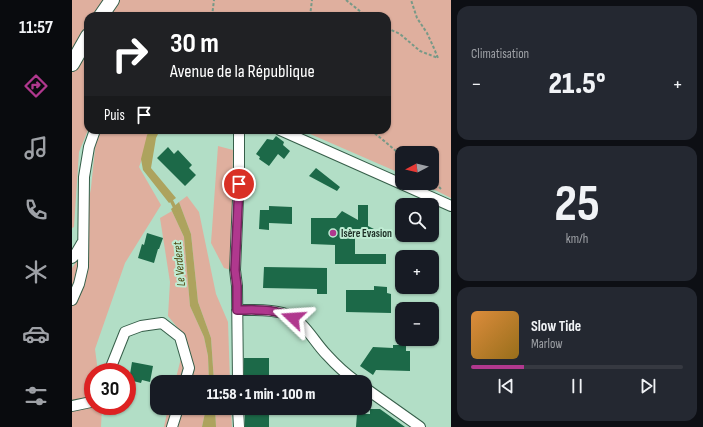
<!DOCTYPE html>
<html lang="fr">
<head>
<meta charset="utf-8">
<style>
  :root { --surface:#171b24; --page:#242831; --text:#f1f3f6; --muted:#9ea1a6; --line:#363941; --accent:#b0388e }
  body { margin:0; font-family:"Sofia Sans Condensed",sans-serif; background:var(--page); color:var(--text); height:100vh; display:flex; flex-direction:column; font-size:15px; white-space:nowrap }
  * { box-sizing:border-box; margin:0 }
  p { font-size:13px; color:var(--muted) }
  .icon { flex:none; width:22px; height:22px; fill:none; stroke:currentColor; stroke-width:2; stroke-linecap:round; stroke-linejoin:round }
  .map { position:relative; flex:1; overflow:hidden }
  .panel { display:flex; flex-direction:column; gap:6px; padding:6px; background:#0d0f14; width:252px }
  .panel>* { flex:none }
  .guide { position:absolute; left:12px; top:12px; width:307px; height:122px; border-radius:12px; box-shadow:0 1px 3px #0004; background:#202124; color:#fff; overflow:hidden }
  .needle { width:26px; rotate:263deg }
  .fabs { position:absolute; left:323px; top:146px; display:grid; gap:8px }
  .fabs a { display:grid; place-items:center; width:44px; height:44px; border-radius:8px; background:var(--surface); box-shadow:0 1px 3px #0004; font-size:20px }
  .speed { position:absolute; left:12px; top:363px; display:flex; gap:8px; font-size:20px; font-weight:700; text-align:center }
  .speed>* { display:grid; place-content:center; width:52px; height:52px; border-radius:50%; background:var(--surface); box-shadow:0 1px 3px #0004; line-height:1 }
  .speed .limit { border:6px solid #d22; background:#fff; color:#111 }
  .pin { position:absolute; display:grid; place-items:center; width:34px; height:34px; color:#fff; margin:-17px; border:2px solid #fff; border-radius:50%; box-shadow:0 1px 4px #0007 }
  .me { position:absolute; width:44px; margin:-22px; rotate:290deg; stroke-linejoin:round; filter:drop-shadow(0 0 3px #0008) }
  .turn { display:flex; align-items:center; gap:14px; height:84px; padding:0 20px; font-size:18px }
  .turn .icon { width:52px; height:52px; stroke-width:2.5 }
  .turn b { display:block; font-size:28px; line-height:34px }
  .then { display:flex; align-items:center; height:38px; padding:0 20px; background:#0003; gap:8px; font-size:15px }
  .big { font-size:30px; font-weight:800; line-height:1.1 }
  .panel .tile { flex:1; display:flex; flex-direction:column; justify-content:center; gap:6px; min-width:0; padding:0 14px; border-radius:12px; background:var(--page) }
  .panel .dial { align-items:center; gap:0 }
  .dial b { font-size:52px; line-height:1 }
  .song { display:flex; align-items:center; gap:12px }
  .cover { width:48px; height:48px; border-radius:6px; background:linear-gradient(135deg,hsl(30 70% 55%),hsl(40 70% 35%)) }
  .played { height:4px; border-radius:2px; background:linear-gradient(90deg,var(--accent) 25%,var(--line) 25%) }
  .keys { display:flex; justify-content:space-around; direction:ltr }
  .heat { display:flex; justify-content:space-between; align-items:center; font-size:22px; direction:ltr }
  .trip { position:absolute; left:78px; top:375px; width:222px; height:40px; border-radius:12px; background:var(--surface); box-shadow:0 1px 3px #0004; font-weight:800; line-height:40px; text-align:center }
  main { display:flex; flex:1; min-height:0 }
  .tabs { display:flex; flex-direction:column; width:72px; justify-content:space-around; align-items:center; background:#090b0e; color:var(--muted) }
  .tabs .icon { width:28px; height:28px }
  .tabs .on { color:var(--accent) }
  .tabs b { font-size:18px; color:var(--text) }
  .map>svg:first-child { display:block }
</style>
</head>
<body>
<main>
<nav class="tabs">
<b>11:57</b>
<svg class="icon on" aria-label="directions" viewBox="0 0 24 24"><path d="M12 3l9 9-9 9-9-9zM9 14v-3h6M13 9l2 2-2 2"/></svg>
<svg class="icon" aria-label="music" viewBox="0 0 24 24"><path d="M9 18V5l10-2v13"/><circle cx="6" cy="18" r="3"/><circle cx="16" cy="16" r="3"/></svg>
<svg class="icon" aria-label="phone" viewBox="0 0 24 24"><path d="M5 4h4l2 5-3 2q2 4 5 5l2-3 5 2v4C11 20 4 13 5 4z"/></svg>
<svg class="icon" aria-label="climate" viewBox="0 0 24 24"><path d="M12 3v18M4 7l16 10M4 17L20 7"/></svg>
<svg class="icon" aria-label="car" viewBox="0 0 24 24"><path d="M5 17H2v-5l4-1 3-4h7l3 4 3 1v5h-3M9 17h6M6 11h13"/><circle cx="7" cy="17" r="2"/><circle cx="17" cy="17" r="2"/></svg>
<svg class="icon" aria-label="filters" viewBox="0 0 24 24"><path d="M4 7h16M4 17h16"/><circle cx="9" cy="7" r="2"/><circle cx="15" cy="17" r="2"/></svg>
</nav>
<div class="map">
<svg width="379" height="427" viewBox="0 0 379 427">
  <rect width="100%" height="100%" fill="#b2dec6"/>
  <!-- green -->
  <path fill="#dfaf9e" d="M0,0H379V198L349,183H360V153H330V174L229,130H315V16H16V130L7,152L2,227L0,228Z
    M31,130H81L67,167L89,205L53,263L23,349L26,372H21V406H30L29,427H0V268L5,261L19,188L24,139Z
    M146,146L161,150L159,270L152,268L139,243Z
    M115,196L127,212L144,294L156,322L158,382H142L139,338L126,302L119,234L107,202Z
    M100,211L112,237L118,306L132,337L136,356L137,382H103L114,338L96,316L98,282L88,218Z
    M96,408H134L130,427H92Z
    M143,408H159L160,427H144Z"/>
  <!-- water -->
  <path fill="#ada35e" d="M78,130H88L84,138L79,168L104,198L97,203L71,170L69,159L75,135Z
    M107,202L119,234L126,302L139,338L142,382H137L136,356L132,337L118,306L112,237L99,209Z
    M134,408H143L144,427H130Z"/>
  <g fill="none" stroke-linecap="round" stroke-linejoin="round">
    <!-- stream -->
    <path stroke="#ada35e" stroke-width="3.5" d="M98,198L104,210"/>
  </g>
  <!-- building -->
  <path fill="#1c6948" d="M204,136L212,142L211,145L218,151L212,159L206,154L197,166L187,159L188,157L184,154L195,139L201,140Z
    M96,147L102,154L106,150L120,165L117,168L124,175L113,186L85,158Z
    M244,168L268,187L265,191L237,176Z
    M286,205H296V226L302,229H283V254H314V264H263V245L239,244V218H264L270,211L286,220Z
    M197,206L220,207V224L197,223V230L187,229L188,210H197Z
    M75,233L91,238L87,249H86L82,263L66,258L70,244L72,245Z
    M192,267L255,268V294H245V289L191,288Z
    M302,286L315,287V293L319,294V313L274,312V290H302Z
    M321,345H334V351H338V371L304,370L301,375L288,366L301,347L321,348Z
    M172,358H197V382H172Z
    M60,362L81,366L78,382L70,380L69,383L57,380Z
    M173,408H197V427H173Z
    M298,409H308L333,427H284L285,414H298Z"/>
  <g fill="none" stroke-linecap="round" stroke-linejoin="round">
    <defs>
      <path id="minor" d="M208,130L379,206
        M0,258L3,255L10,243
        M0,300L7,284L11,267L12,177L17,147L23,130
        M165,310C180,310 196,309 211,313C232,319 241,341 255,355C264,365 274,374 285,382
        M37,372L53,332L69,326L90,323L108,337L117,368L113,382
        M166,382L165,286L163,270L167,175V130
        M293,388L348,427
        M0,406L19,402L21,400
        M166,408L167,427
        M100,427L106,408"/>
      <path id="secondary" d="M29,16L40,0
        M0,64L16,36"/>
    </defs>
    <!-- minor casing -->
    <use href="#minor" stroke="#365e49" stroke-width="12"/>
    <!-- secondary casing -->
    <use href="#secondary" stroke="#365e49" stroke-width="16"/>
    <!-- path -->
    <path stroke="#779987" stroke-width="2" stroke-dasharray="3 2" stroke-linecap="butt" d="M274,0L294,16
      M140,16L142,0
      M238,16L240,0
      M315,28L328,34L348,51L366,58L361,46L355,33L345,18L339,0
      M299,130L330,156
      M360,180L369,189"/>
    <!-- minor -->
    <use href="#minor" stroke="#fff" stroke-width="10"/>
    <!-- secondary -->
    <use href="#secondary" stroke="#fff" stroke-width="14"/>
  </g>
  <g fill="none" stroke-linecap="round" stroke-linejoin="round">
    <defs>
      <path id="route" d="M167,184L163,270L165,286V310C185,310 202,308 221,318"/>
    </defs>
    <!-- route casing -->
    <use href="#route" stroke="#72245c" stroke-width="10"/>
    <!-- route -->
    <use href="#route" stroke="#b0388e" stroke-width="7"/>
  </g>
  <!-- markers -->
  <circle fill="#b0388e" stroke="#bfecd3" stroke-width="1.5" cx="261" cy="233" r="4"/>
  <g text-anchor="middle" stroke-width="4" stroke-linejoin="round" paint-order="stroke">
    <!-- poi labels -->
    <g font-size="11" font-weight="bold" fill="#1d2e25" stroke="#bfecd3" text-anchor="start">
      <text x="269" y="237">Isère Evasion</text>
    </g>
    <!-- water labels -->
    <g font-size="12" font-style="italic" fill="#494108" stroke="#bfecd3">
      <text transform="translate(107 264) rotate(-95)" y="4">Le Verderet</text>
    </g>
  </g>
</svg>
<div class="fabs">
<a><svg class="needle" viewBox="-14 -14 28 28"><path d="M0-13l5 13h-10z" fill="#e53935"/><path d="M0 13l5-13h-10z" fill="#9ea1a6"/></svg></a>
<a><svg class="icon" aria-label="search" viewBox="0 0 24 24"><circle cx="10" cy="10" r="6"/><path d="M15 15l6 6"/></svg></a>
<a>+</a>
<a>−</a>
</div>
<div class="speed"><div class="limit">30</div></div>
<div class="pin" style="left:167px;top:184px;background:#d93025"><svg class="icon" aria-label="arrive" viewBox="0 0 24 24"><path d="M6 21V4h12l-3 4 3 4H6"/></svg></div>
<svg class="me" style="left:221px;top:318px" viewBox="-20 -20 40 40"><path d="M0-17L14 15 0 8-14 15z" fill="#b0388e" stroke="#fff" stroke-width="4"/></svg>
<div class="trip">11:58 · 1 min · 100 m</div>
<div class="guide">
<div class="turn"><svg class="icon" aria-label="right" viewBox="0 0 24 24"><path d="M7 20v-9h11M14 6l5 5-5 5"/></svg><div><b>30 m</b>Avenue de la République</div></div>
<div class="then">Puis<svg class="icon" aria-label="arrive" viewBox="0 0 24 24"><path d="M6 21V4h12l-3 4 3 4H6"/></svg></div>
</div>
</div>
<section class="panel">
<div class="tile"><p>Climatisation</p>
<div class="heat"><a>−</a><b class="big">21.5°</b><a>+</a></div>
</div>
<div class="tile dial"><b>25</b><p>km/h</p></div>
<div class="tile">
<div class="song"><i class="cover"></i><div><b>Slow Tide</b><p>Marlow</p></div></div>
<div class="played"></div>
<div class="keys"><svg class="icon" aria-label="previous" viewBox="0 0 24 24"><path d="M18 5L8 12l10 7zM5 5v14"/></svg><svg class="icon" aria-label="pause" viewBox="0 0 24 24"><path d="M8 5v14M16 5v14"/></svg><svg class="icon" aria-label="next" viewBox="0 0 24 24"><path d="M6 5l10 7-10 7zM19 5v14"/></svg></div>
</div>
</section>
</main>
</body>
</html>
